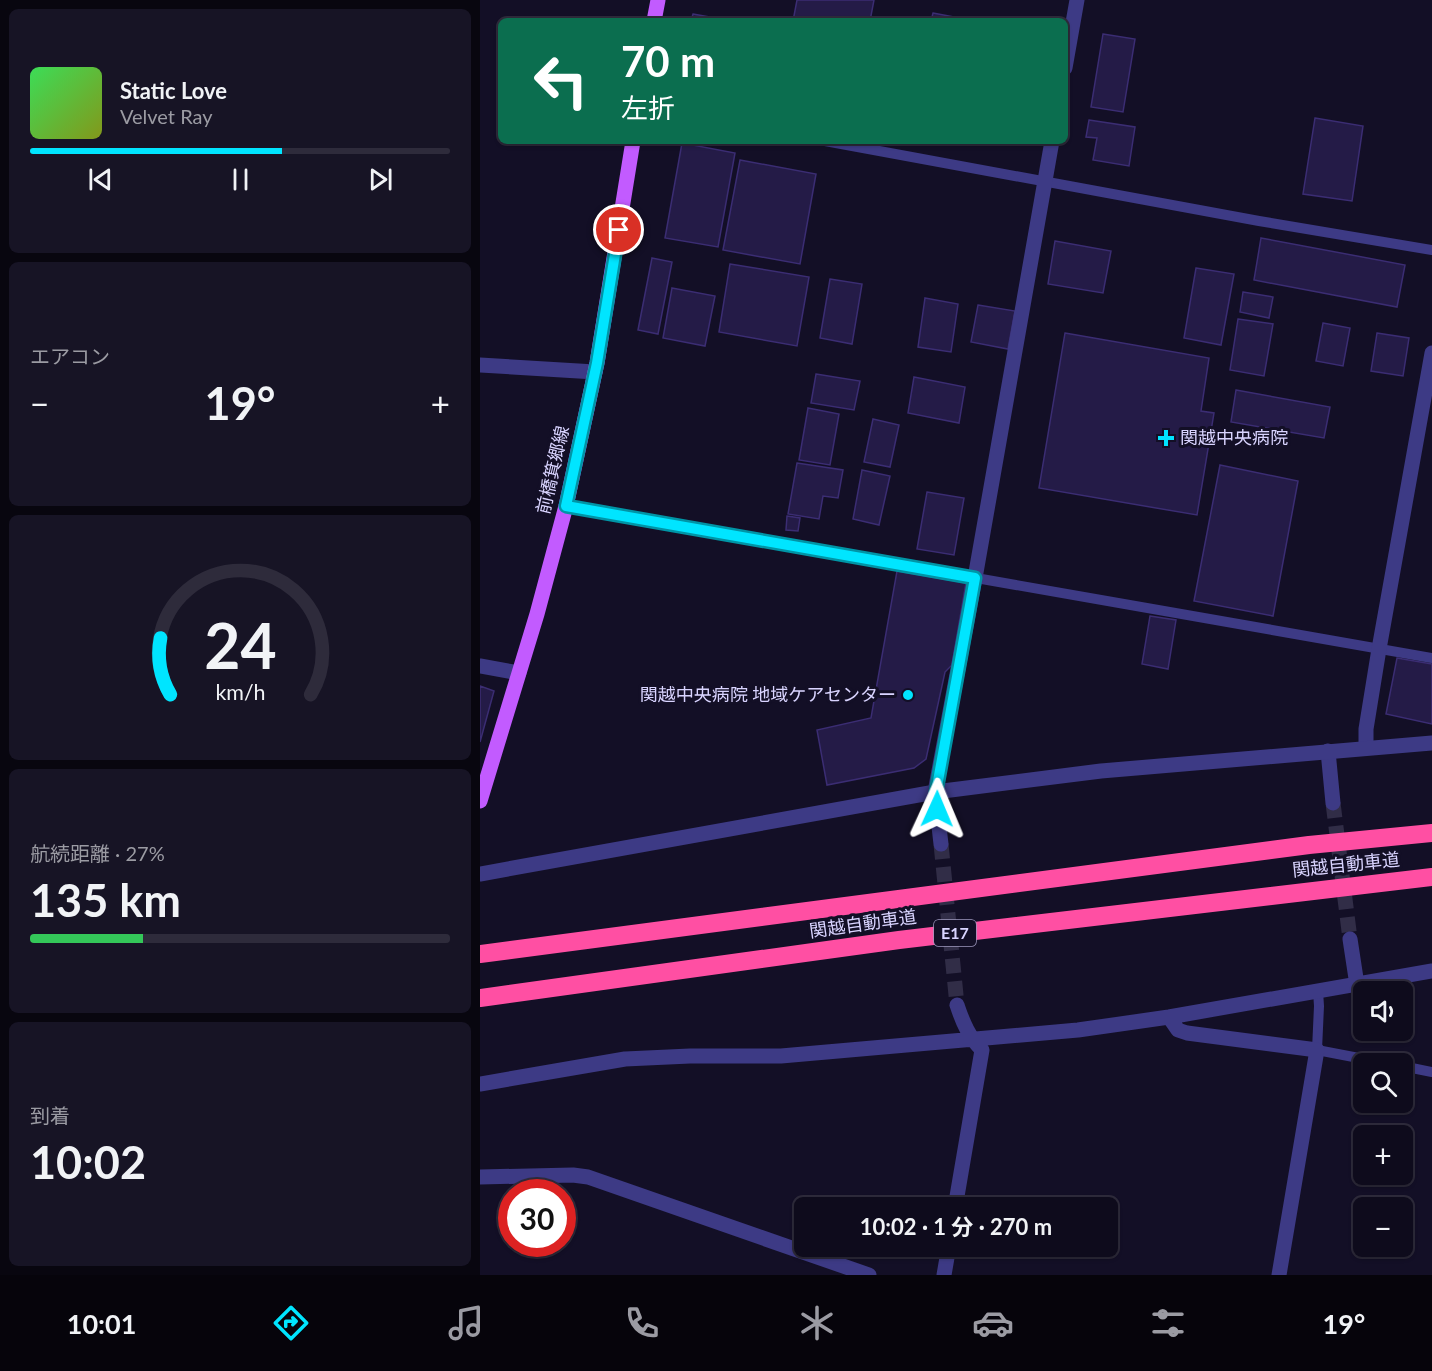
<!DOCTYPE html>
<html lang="ja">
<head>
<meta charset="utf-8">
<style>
  :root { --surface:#0e0b1c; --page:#171425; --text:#f1f3f6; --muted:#9b9ba3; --line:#2e2b3b; --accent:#00e5ff }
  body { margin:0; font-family:Lato,"Noto Sans JP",sans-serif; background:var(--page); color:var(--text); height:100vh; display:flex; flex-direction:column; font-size:22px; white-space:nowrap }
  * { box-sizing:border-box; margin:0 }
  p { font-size:20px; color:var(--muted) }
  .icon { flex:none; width:33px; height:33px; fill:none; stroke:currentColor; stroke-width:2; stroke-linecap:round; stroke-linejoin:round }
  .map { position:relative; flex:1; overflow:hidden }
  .panel { display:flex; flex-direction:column; gap:9px; padding:9px; background:#08060f; width:480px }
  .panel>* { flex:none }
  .hud { position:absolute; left:18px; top:18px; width:570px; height:126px; border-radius:9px; box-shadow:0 2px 4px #0004,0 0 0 2px var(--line); background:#0b6e4f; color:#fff; overflow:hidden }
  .controls { position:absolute; left:873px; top:981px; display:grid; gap:12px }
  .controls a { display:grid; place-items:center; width:60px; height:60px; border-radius:9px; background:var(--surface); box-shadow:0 2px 4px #0004,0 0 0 2px var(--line); font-size:30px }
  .speed { position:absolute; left:18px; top:1179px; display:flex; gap:12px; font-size:30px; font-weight:700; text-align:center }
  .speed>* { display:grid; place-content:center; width:78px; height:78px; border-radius:50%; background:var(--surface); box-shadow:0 2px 4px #0004,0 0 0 2px var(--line); line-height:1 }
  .speed .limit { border:9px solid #d22; background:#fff; color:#111 }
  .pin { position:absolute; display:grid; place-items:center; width:51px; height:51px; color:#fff; margin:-26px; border:3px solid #fff; border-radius:50%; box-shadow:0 2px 6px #0007 }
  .me { position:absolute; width:66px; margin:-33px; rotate:1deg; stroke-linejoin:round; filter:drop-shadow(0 0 4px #0008) }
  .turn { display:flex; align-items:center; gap:21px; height:126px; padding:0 24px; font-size:27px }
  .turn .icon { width:78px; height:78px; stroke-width:2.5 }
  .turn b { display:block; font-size:42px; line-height:51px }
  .big { font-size:45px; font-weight:700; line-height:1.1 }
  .panel .tile { flex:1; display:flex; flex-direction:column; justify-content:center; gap:9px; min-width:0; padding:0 21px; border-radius:9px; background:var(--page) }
  .panel .dial { align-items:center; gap:0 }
  .dial svg { height:156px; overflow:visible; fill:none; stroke:var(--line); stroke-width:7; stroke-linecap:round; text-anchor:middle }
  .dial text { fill:var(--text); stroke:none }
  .song { display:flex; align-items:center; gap:18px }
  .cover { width:72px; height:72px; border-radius:9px; background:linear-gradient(135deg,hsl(130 70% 55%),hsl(70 70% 35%)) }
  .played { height:6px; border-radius:3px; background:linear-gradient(90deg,var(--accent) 60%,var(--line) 60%) }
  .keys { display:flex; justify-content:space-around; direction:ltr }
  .heat { display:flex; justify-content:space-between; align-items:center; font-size:33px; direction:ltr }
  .charge { height:9px; border-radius:4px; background:linear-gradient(90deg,#34c759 27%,var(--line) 0) }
  .trip { position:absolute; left:314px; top:1197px; width:324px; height:60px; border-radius:9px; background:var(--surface); box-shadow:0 2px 4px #0004,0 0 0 2px var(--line); font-weight:700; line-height:60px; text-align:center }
  .tab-bar { display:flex; height:96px; justify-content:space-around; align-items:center; background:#06040b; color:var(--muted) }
  .tab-bar .icon { width:42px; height:42px }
  .tab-bar .on { color:var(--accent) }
  .tab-bar b { font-size:27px; color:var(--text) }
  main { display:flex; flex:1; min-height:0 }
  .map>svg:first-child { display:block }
</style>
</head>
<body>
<main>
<section class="panel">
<div class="tile">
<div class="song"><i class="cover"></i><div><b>Static Love</b><p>Velvet Ray</p></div></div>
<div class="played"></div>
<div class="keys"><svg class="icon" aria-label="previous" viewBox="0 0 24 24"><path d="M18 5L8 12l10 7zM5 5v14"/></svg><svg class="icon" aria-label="pause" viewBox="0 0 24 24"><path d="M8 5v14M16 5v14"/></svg><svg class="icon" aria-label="next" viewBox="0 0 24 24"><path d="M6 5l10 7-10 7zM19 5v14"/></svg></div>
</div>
<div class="tile"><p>エアコン</p>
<div class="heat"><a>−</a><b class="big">19°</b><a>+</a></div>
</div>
<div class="tile dial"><svg viewBox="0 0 100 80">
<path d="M14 69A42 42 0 1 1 86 69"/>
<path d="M14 69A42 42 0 0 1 9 40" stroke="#00e5ff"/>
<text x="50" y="56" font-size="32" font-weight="700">24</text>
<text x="50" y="72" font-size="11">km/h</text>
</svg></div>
<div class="tile"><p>航続距離 · 27%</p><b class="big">135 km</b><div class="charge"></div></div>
<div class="tile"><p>到着</p><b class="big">10:02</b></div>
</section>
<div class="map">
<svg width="952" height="1275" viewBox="0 0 952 1275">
  <rect width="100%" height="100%" fill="#130f26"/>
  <!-- building -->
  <path fill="#241b47" stroke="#3b2d73" stroke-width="1.5" d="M317,0H394L390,21H313Z
    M453,13L495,21H451Z
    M213,14L252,21H211Z
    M623,34L655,39L643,112L611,107Z
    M835,118L883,126L872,201L823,194Z
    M609,120L655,127L649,166L613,160L617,138L606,137Z
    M202,143L255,153L238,247L185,238Z
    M260,160L336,174L320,264L243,250Z
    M781,238L925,265L917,307L774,280Z
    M575,241L631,251L623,293L568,284Z
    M172,258L192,262L178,334L158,330Z
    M250,264L329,277L317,346L239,332Z
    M716,268L754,274L741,345L704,338Z
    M350,279L382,284L372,344L340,338Z
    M192,288L235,296L225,346L183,338Z
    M763,292L793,297L789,318L760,312Z
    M445,298L478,304L471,352L438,347Z
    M498,305L535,311L528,349L491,342Z
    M758,319L793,324L784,376L750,370Z
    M843,323L870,328L863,366L836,361Z
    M585,333L729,358L721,411L734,413L717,515L559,488Z
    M897,333L929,338L923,376L891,371Z
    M336,374L380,381L374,410L331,403Z
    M434,377L485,387L479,423L428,413Z
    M756,390L850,407L844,438L751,422Z
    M328,408L359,414L350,465L319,460Z
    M393,419L419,425L410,467L384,462Z
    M317,463L363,470L358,498L343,496L339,519L308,514Z
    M740,465L818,481L793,616L714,601Z
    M382,470L410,476L399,525L373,519Z
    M447,492L484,498L474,555L437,549Z
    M307,516L320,518L318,531L306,530Z
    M417,571L486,583L472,665L465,672L446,759L434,768L347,785L337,730L391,718Z
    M670,616L696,620L688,669L662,664Z
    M917,658L952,664V724L906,714Z
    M0,686L14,691L0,742Z"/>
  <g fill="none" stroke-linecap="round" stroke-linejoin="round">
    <!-- minor-tunnel -->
    <path stroke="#312d47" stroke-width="15" stroke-dasharray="15 8" stroke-linecap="butt" d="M853,803L870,939
      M461,844L477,1005"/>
    <!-- service -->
    <path stroke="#3d3a85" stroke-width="10" d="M345,141L779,221L952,250
      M86,506L952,658
      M838,991L839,1006L837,1050L910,1064
      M922,1066L952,1072"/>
    <!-- minor -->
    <path stroke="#3d3a85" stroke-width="15" d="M585,68L597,0
      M0,365L115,372
      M0,666L39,673
      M886,747V729L899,649L952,353
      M848,751L853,803
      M461,844L455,792L495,578L572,141
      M870,939L877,985
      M689,1017L698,1030L707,1033L837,1050L799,1275
      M0,1084L145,1059L210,1056H301L598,1030L689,1017L952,971
      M0,1177L93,1175L108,1177L389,1275
      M475,1208L502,1050C489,1037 483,1023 477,1005
      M464,1275L469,1246"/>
    <!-- tertiary -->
    <path stroke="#3d3a85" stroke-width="15" d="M0,874L455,792L621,771L952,743"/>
    <!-- primary -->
    <path stroke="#c25bff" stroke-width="15" d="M174,21L178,0
      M0,801L57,614L86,506L117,363L153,141"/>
    <!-- motorway -->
    <path stroke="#ff4fa3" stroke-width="18" d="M0,954L829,845L952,833
      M0,998L419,940L952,877"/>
  </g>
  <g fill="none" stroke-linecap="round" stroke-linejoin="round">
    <defs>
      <path id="route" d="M139,230L117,363L86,506L495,578L456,792L457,809"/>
    </defs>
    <!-- route casing -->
    <use href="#route" stroke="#0095a6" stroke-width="15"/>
    <!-- route -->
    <use href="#route" stroke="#00e5ff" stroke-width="10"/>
  </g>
  <!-- markers -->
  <g fill="#00e5ff" stroke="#130f26" stroke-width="2">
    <path d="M683 429h6v6h6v6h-6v6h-6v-6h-6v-6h6z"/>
    <circle cx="428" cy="695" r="6"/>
  </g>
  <g text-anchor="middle" stroke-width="6" stroke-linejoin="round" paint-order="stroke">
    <!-- shield labels -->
    <rect fill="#130f26" stroke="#9e99be" stroke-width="1.5" x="454" y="920" width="42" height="26" rx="4.5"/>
    <g font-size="16" font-weight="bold" fill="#d9d4ff">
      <text x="475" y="939">E17</text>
    </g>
    <!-- poi labels -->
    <g font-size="18" fill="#d9d4ff" stroke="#130f26" text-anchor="start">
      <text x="700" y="444">関越中央病院</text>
      <text x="416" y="701" text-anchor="end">関越中央病院 地域ケアセンター</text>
    </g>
    <!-- street labels -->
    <g font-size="18" fill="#d9d4ff" stroke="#130f26">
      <text transform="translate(73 470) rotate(-77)" y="6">前橋箕郷線</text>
      <text transform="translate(866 865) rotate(-6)" y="6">関越自動車道</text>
      <text transform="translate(383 924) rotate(-8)" y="6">関越自動車道</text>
    </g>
  </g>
</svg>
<div class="controls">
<a><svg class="icon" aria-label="sound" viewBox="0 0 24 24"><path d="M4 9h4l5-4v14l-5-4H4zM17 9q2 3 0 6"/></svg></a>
<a><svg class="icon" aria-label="search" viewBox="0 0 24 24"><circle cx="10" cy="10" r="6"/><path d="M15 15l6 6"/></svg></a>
<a>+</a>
<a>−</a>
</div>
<div class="speed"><div class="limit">30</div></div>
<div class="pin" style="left:139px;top:230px;background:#d93025"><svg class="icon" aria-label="arrive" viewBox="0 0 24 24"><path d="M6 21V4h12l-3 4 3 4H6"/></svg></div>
<svg class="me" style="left:457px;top:809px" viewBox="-20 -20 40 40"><path d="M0-17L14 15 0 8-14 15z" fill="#00e5ff" stroke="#fff" stroke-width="4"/></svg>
<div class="trip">10:02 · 1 分 · 270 m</div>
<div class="hud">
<div class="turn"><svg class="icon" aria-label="left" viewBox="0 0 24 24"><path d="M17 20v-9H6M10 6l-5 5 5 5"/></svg><div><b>70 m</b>左折</div></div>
</div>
</div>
</main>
<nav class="tab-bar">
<b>10:01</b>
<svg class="icon on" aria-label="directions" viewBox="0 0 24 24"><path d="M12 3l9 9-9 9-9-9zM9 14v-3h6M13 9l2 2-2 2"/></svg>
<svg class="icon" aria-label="music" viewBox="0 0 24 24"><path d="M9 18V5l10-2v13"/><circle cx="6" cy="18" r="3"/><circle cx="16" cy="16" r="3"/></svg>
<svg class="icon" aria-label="phone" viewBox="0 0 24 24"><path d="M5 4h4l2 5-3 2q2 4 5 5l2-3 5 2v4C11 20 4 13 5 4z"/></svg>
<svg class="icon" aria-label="climate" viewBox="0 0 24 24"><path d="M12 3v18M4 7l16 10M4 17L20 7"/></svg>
<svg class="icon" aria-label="car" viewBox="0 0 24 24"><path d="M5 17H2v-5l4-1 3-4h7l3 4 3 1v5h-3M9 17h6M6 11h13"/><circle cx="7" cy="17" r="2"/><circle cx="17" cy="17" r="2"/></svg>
<svg class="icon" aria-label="filters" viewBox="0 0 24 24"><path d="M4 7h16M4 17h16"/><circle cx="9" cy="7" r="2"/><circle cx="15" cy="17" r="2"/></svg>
<b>19°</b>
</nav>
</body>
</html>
